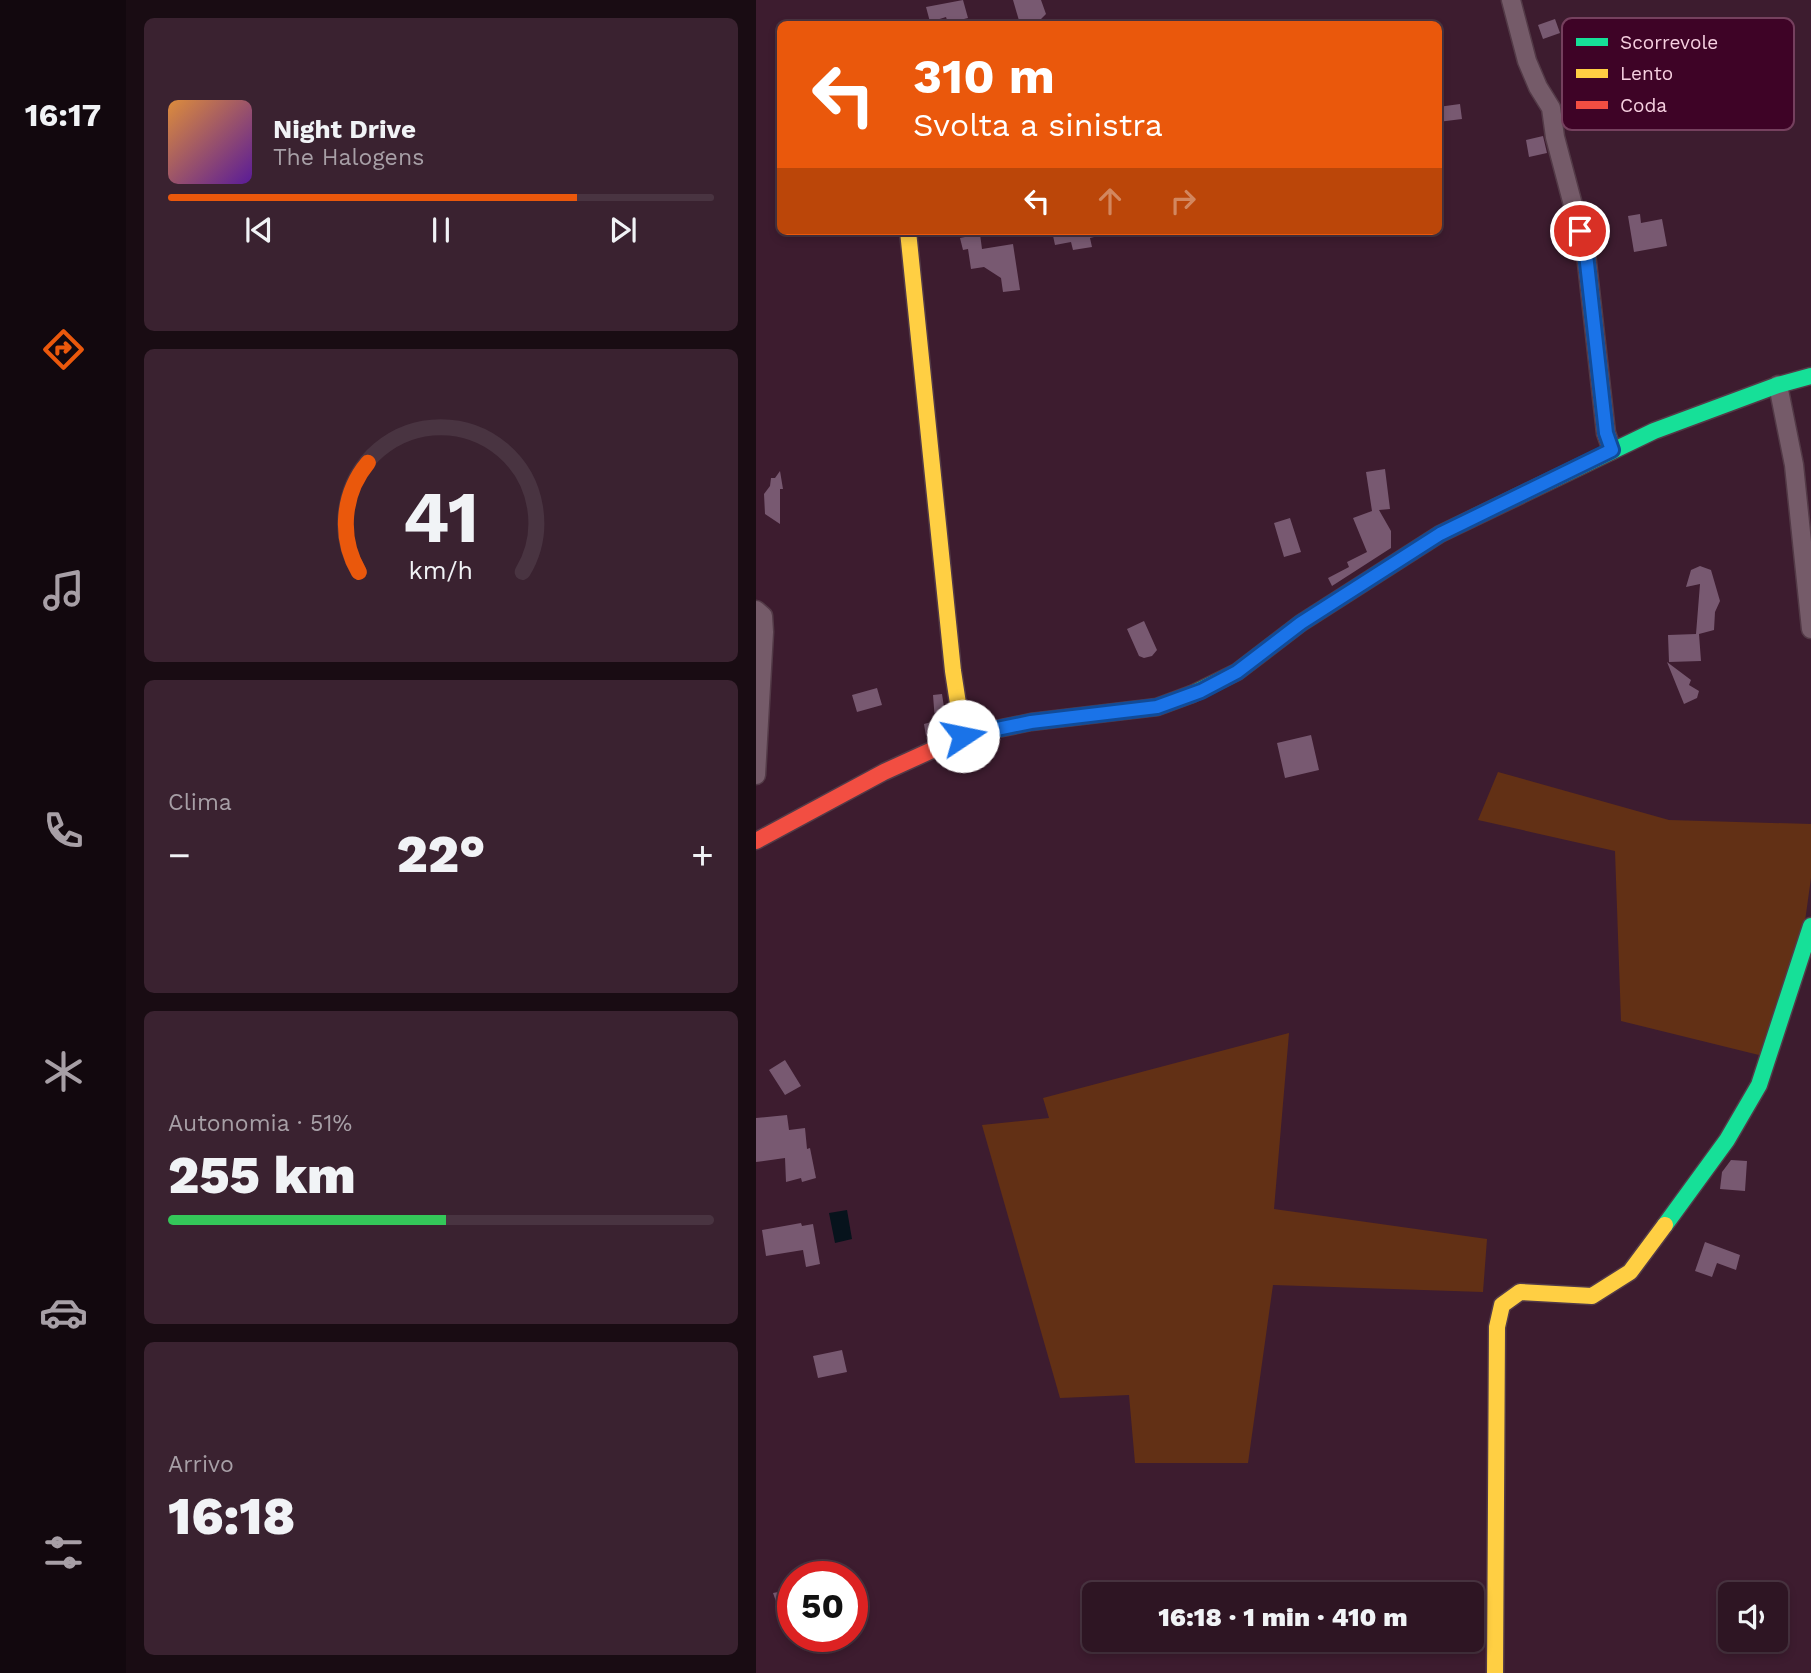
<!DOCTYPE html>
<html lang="it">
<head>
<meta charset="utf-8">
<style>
  :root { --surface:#2e1523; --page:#3a2230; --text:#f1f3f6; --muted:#a79fa6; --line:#493441; --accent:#ea580c }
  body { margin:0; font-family:"Work Sans",sans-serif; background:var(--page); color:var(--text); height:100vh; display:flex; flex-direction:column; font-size:26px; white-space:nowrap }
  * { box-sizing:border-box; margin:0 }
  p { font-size:23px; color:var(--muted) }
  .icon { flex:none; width:38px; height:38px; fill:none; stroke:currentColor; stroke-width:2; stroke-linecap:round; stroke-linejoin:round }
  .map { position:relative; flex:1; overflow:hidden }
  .side { display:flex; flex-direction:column; gap:18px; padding:18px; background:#190c13; width:630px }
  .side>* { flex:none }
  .hud { position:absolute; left:21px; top:21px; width:665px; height:214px; border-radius:10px; box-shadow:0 4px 10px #0003,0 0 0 2px var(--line); background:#ea580c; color:#fff; overflow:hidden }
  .controls { position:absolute; left:962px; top:1582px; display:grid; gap:14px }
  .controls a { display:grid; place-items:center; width:70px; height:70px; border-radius:10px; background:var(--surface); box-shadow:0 4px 10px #0003,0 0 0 2px var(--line); font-size:35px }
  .speed { position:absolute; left:21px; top:1561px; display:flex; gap:14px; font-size:35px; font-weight:700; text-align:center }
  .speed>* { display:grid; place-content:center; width:91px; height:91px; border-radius:50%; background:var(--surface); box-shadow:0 4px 10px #0003,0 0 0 2px var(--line); line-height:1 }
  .speed .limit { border:10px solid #d22; background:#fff; color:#111 }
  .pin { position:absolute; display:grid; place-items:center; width:60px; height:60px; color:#fff; margin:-30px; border:4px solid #fff; border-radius:50%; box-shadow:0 2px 7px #0007 }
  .me { position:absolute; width:77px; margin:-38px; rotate:79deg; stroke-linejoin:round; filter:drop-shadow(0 0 5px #0008) }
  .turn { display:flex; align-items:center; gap:24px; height:147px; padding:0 21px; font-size:32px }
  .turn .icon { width:91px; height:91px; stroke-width:2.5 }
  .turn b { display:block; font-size:49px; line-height:60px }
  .lanes { display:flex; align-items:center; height:66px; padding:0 21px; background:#0003; justify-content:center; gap:35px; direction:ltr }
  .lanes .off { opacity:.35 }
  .big { font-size:52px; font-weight:800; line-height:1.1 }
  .side .tile { flex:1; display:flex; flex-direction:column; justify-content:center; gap:10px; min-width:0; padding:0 24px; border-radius:10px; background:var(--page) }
  .side .dial { align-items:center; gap:0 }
  .dial svg { height:182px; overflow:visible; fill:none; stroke:var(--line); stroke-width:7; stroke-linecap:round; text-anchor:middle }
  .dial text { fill:var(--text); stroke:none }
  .song { display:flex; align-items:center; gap:21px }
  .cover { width:84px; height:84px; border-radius:10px; background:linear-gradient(135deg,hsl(30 70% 55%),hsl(270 70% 35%)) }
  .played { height:7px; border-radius:4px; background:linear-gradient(90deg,var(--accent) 75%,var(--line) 75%) }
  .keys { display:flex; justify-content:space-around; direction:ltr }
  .heat { display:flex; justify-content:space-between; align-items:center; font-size:38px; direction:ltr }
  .charge { height:10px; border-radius:5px; background:linear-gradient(90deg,#34c759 51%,var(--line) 0) }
  .trip { position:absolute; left:326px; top:1582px; width:402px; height:70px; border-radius:10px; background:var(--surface); box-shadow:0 4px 10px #0003,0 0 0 2px var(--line); font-weight:800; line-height:70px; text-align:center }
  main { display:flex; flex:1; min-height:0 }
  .tabs { display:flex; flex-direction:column; width:126px; justify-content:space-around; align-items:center; background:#12080e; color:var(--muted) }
  .tabs .icon { width:49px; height:49px }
  .tabs .current { color:var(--accent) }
  .tabs b { font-size:32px; color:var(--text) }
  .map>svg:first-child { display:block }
</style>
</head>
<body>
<main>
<nav class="tabs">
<b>16:17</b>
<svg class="icon current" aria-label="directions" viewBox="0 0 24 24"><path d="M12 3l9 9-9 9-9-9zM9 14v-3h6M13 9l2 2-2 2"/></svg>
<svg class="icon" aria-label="music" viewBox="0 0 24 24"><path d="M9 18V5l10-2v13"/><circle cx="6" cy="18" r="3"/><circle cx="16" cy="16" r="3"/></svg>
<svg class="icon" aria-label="phone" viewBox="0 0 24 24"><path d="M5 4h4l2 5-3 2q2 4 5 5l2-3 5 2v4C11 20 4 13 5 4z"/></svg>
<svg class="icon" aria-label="climate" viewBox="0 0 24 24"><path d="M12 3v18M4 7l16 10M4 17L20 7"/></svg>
<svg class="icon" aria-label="car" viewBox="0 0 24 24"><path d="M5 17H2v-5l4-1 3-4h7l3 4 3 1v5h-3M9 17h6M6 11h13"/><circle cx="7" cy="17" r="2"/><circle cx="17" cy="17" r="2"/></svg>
<svg class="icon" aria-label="filters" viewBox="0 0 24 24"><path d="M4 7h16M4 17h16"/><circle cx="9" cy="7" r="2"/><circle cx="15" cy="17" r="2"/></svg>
</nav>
<section class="side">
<div class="tile">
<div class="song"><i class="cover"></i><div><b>Night Drive</b><p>The Halogens</p></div></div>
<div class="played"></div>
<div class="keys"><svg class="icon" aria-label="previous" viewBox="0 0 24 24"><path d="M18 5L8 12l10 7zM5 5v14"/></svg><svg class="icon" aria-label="pause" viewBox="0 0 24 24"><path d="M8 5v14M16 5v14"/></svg><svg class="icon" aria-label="next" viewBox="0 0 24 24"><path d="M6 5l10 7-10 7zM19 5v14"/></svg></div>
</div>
<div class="tile dial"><svg viewBox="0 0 100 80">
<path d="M14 69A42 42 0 1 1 86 69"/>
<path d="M14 69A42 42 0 0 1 18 21" stroke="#ea580c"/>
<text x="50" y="56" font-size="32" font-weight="700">41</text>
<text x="50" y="72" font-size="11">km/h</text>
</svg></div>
<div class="tile"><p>Clima</p>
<div class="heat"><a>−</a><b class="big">22°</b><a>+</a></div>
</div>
<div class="tile"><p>Autonomia · 51%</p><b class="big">255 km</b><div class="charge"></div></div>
<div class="tile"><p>Arrivo</p><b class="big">16:18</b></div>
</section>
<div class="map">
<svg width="1055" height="1673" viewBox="0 0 1055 1673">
  <rect width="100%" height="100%" fill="#3d1c2f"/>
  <!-- green -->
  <path fill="#623015" d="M742,772L913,820L1055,824V878L1044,957L1007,1056L865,1021L859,851L722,820Z
    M533,1033L518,1209L731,1239L727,1292L517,1285L492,1463H379L373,1395L304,1398L226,1125L293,1118L287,1098Z"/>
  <!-- water -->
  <path fill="#07131c" d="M91,1210L96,1239L79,1243L73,1213Z"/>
  <!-- building -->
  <path fill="#785971" d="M207,0L212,18L192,23L190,17L174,22L170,7Z
    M257,0H285L290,14L285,19L286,24H264Z
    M799,19L804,33L787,39L782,25Z
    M704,104L706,119L682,122V107Z
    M787,136L791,153L773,157L770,140Z
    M884,214L885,223L906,219L911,246L878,252L872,216Z
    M296,231H338V237L334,238L336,247L317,250L315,242L299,245Z
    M224,234L226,249L257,244L264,290L247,292L245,278L228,267L215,269L212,249L207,250L204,238Z
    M629,469L634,509L623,510L635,531V548L576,586L572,578L593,567L591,562L611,552L597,518L616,511L610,472Z
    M24,471L27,489H24V524L9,514L8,494L14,486L15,478H19Z
    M534,518L545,552L528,557L518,523Z
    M944,566L955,570L964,601L959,612L958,630L943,634L945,661L913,662L912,635L940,634L944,584L930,587L935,570Z
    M388,621L401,650L396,656L388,658L383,656L371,629Z
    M911,662L935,680L933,685L943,691L941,698L928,704Z
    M121,688L126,705L101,712L96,695Z
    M186,694L191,727L170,736L168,724L179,721L177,695Z
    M555,735L563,770L529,778L521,743Z
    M29,1060L45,1086L29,1095L13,1070Z
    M31,1115L33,1130L49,1128L51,1149L54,1148L60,1178L46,1182L45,1178L30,1182L29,1158L0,1162V1118Z
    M975,1160L991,1161L989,1191L964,1189L966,1172Z
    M45,1223L46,1226L57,1224L64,1264L50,1267L47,1250L10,1256L6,1230Z
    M949,1242L984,1255L980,1270L961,1263L956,1277L939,1271Z
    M86,1350L91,1372L62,1378L57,1356Z
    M37,1589V1608L23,1610L17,1593Z"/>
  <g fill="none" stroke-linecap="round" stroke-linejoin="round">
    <defs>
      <path id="street" d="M755,0L771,61L782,87L795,108L799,137L830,254L850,433L856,450
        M1022,385L1038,465L1055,629
        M0,610L7,616L8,632L0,775"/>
      <path id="fast" d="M436,694L481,672L545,623L684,534L898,431L1022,385L1055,376
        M909,1225L971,1140L1003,1085L1055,926"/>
      <path id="slow" d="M152,231L197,671L207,736
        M739,1673L741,1327L746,1305L764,1292L836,1296L874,1272L909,1225"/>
      <path id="jam" d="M0,841L128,772L207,736L275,722L401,707L436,694"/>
    </defs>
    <!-- street casing -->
    <use href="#street" stroke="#533a47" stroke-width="21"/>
    <!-- fast casing -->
    <use href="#fast" stroke="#533a47" stroke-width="19"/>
    <!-- slow casing -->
    <use href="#slow" stroke="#533a47" stroke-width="19"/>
    <!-- jam casing -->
    <use href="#jam" stroke="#533a47" stroke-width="19"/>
    <!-- street -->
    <use href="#street" stroke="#755b69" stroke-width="18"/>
    <!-- fast -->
    <use href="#fast" stroke="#16e098" stroke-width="16"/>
    <!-- slow -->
    <use href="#slow" stroke="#ffcf43" stroke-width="16"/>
    <!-- jam -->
    <use href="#jam" stroke="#f24e42" stroke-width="16"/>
  </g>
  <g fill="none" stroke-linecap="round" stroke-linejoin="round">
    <defs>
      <path id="route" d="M207,736L275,722L401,707L445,691L481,672L545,623L684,534L856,450L850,433L830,254L824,231"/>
    </defs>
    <!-- route casing -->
    <use href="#route" stroke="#114b97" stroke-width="18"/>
    <!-- route -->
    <use href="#route" stroke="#1a73e8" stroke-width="12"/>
  </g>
  <!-- legend -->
  <rect x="806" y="18" width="232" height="112" rx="10" fill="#3e0326" stroke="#75405e" stroke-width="2"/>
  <rect x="820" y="38" width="32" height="8" fill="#16e098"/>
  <rect x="820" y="69" width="32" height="9" fill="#ffcf43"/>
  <rect x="820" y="101" width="32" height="8" fill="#f24e42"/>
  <g font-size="19" fill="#f6d0e0">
    <text x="864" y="49">Scorrevole</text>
    <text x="864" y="80">Lento</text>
    <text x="864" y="112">Coda</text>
  </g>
</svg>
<div class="controls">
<a><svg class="icon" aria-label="sound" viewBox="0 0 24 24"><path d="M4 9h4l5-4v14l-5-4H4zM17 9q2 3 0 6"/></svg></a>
</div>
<div class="speed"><div class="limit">50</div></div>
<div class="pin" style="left:824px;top:231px;background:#d93025"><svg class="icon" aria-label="arrive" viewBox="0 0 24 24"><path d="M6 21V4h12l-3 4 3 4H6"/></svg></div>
<svg class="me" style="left:207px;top:736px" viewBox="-20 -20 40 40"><circle r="19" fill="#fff"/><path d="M0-13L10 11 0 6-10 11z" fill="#1a73e8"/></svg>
<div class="trip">16:18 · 1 min · 410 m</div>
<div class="hud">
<div class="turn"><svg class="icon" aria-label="left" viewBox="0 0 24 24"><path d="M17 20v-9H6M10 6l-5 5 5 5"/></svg><div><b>310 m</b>Svolta a sinistra</div></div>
<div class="lanes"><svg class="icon" aria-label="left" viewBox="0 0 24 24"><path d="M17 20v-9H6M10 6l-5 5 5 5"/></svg><svg class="icon off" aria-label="ahead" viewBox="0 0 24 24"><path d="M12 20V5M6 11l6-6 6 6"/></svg><svg class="icon off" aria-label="right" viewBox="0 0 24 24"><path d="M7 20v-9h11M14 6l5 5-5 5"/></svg></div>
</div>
</div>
</main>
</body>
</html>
